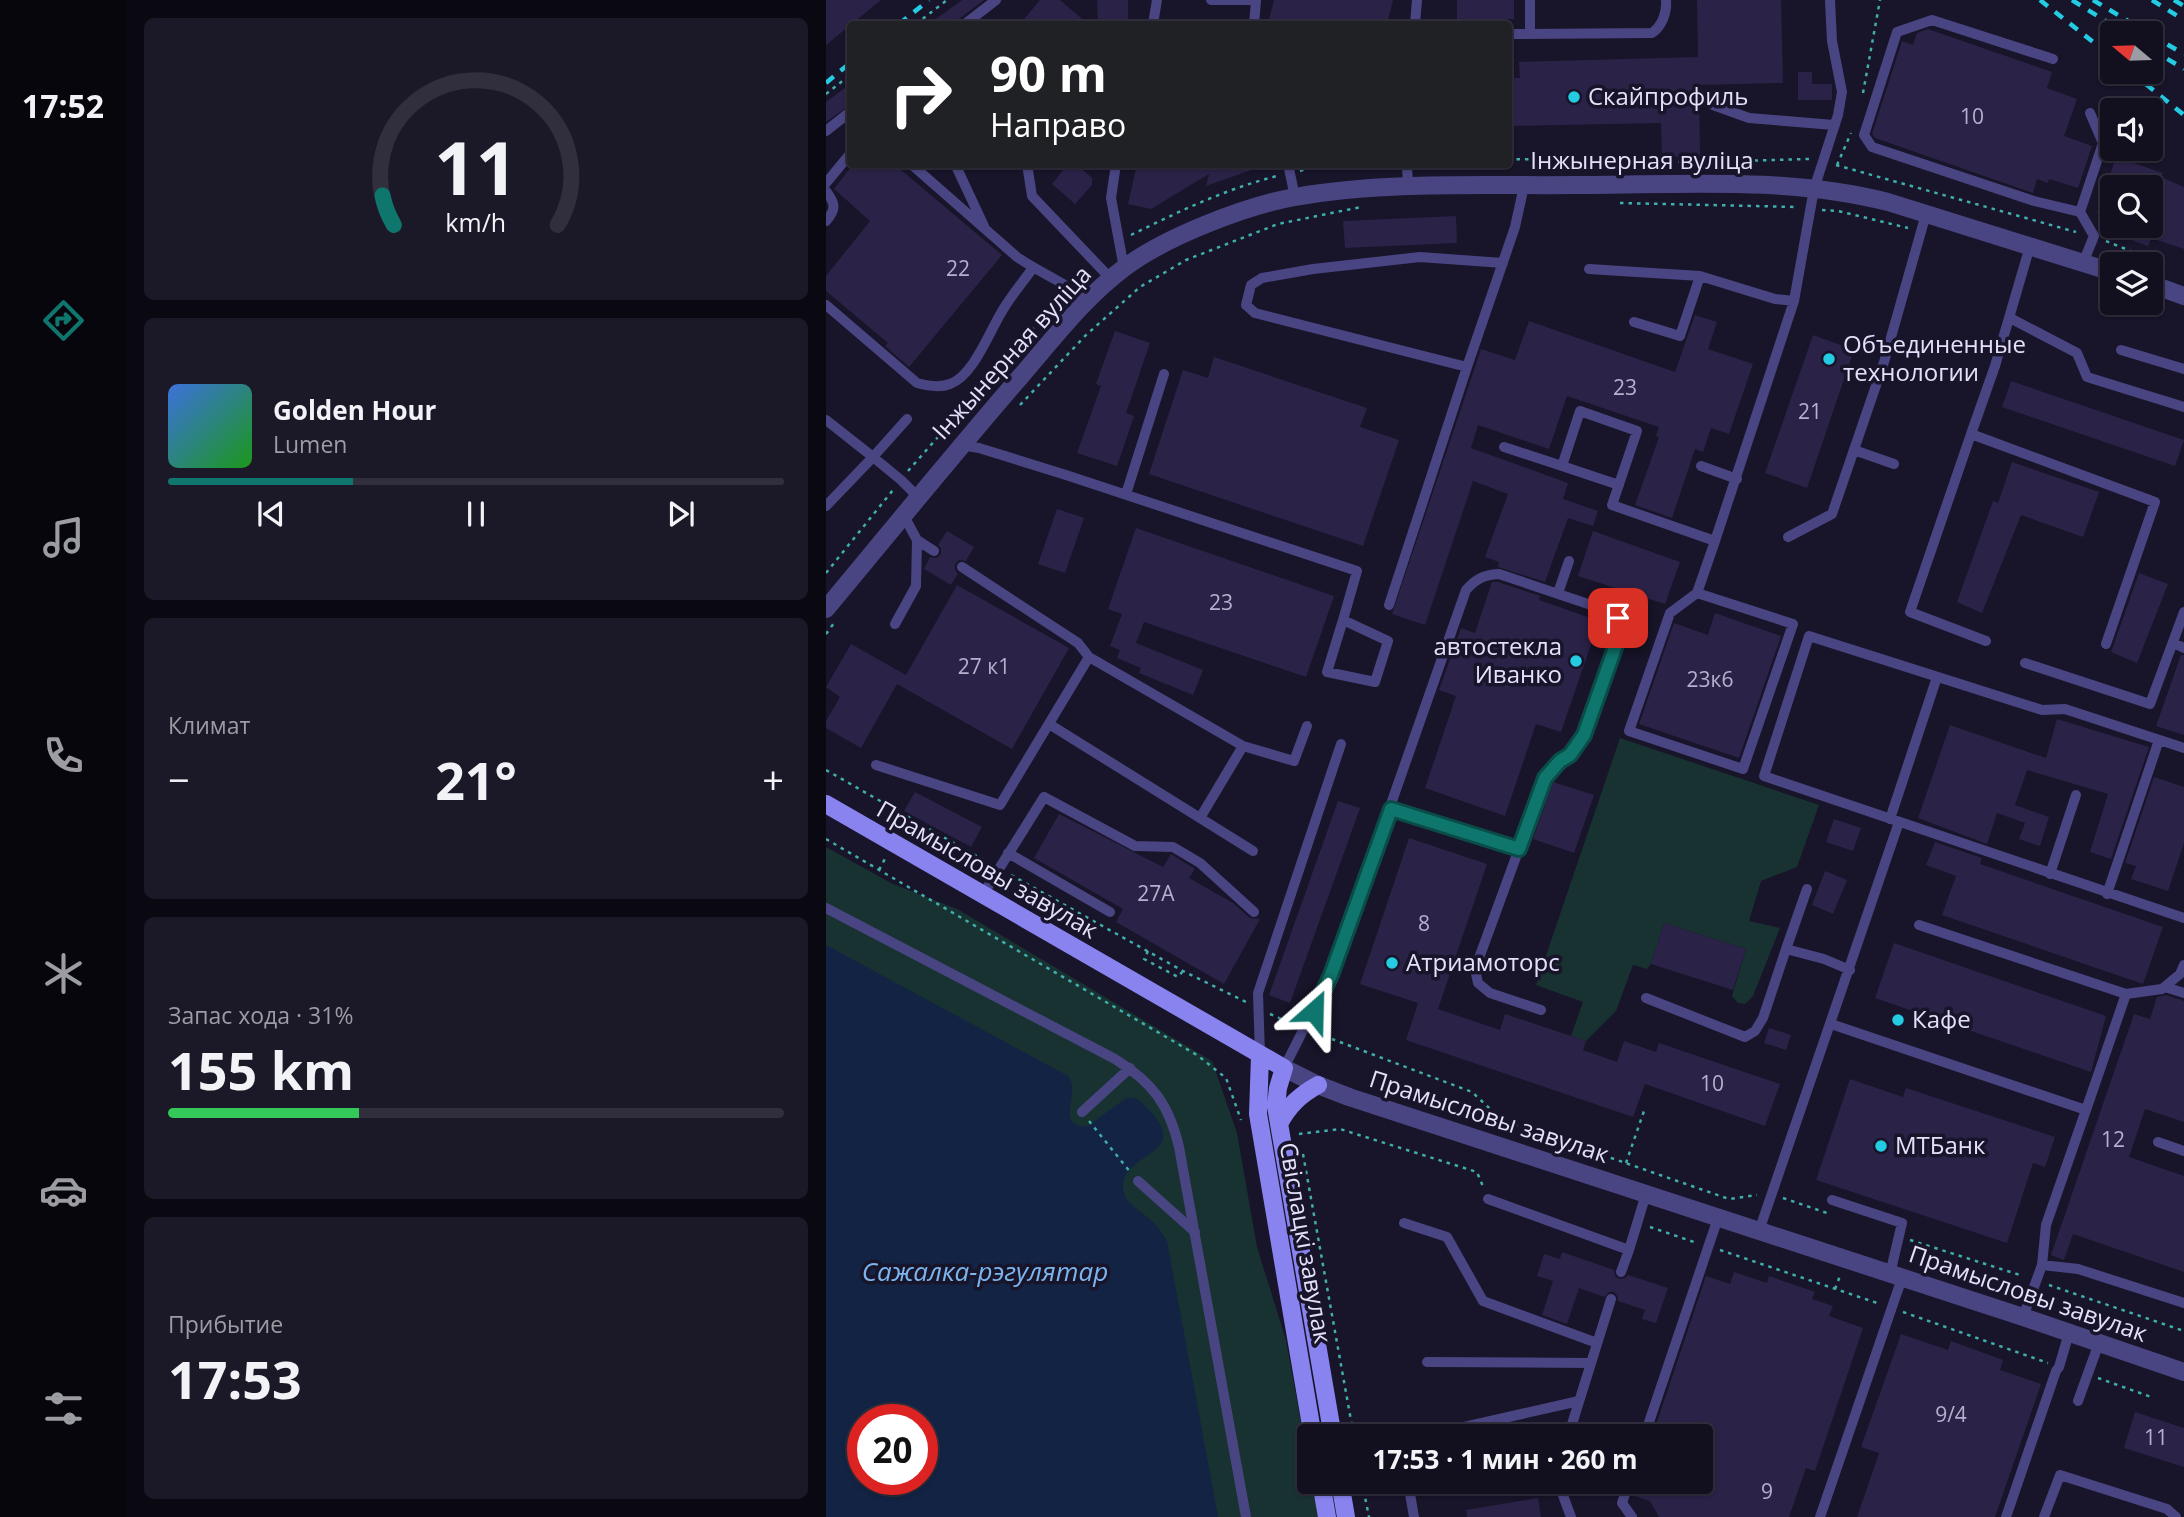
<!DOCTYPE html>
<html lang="ru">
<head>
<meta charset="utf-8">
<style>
  :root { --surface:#120f1f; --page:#1b1828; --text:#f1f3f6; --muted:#9c9ca4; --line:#312f3d; --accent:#0f766e }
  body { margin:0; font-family:"Open Sans",sans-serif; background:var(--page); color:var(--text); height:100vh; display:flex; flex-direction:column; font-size:26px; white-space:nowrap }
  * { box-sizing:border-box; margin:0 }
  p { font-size:23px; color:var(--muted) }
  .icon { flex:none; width:38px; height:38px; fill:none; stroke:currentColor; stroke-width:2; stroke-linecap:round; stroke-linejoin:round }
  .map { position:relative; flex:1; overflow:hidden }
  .drawer { display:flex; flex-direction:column; gap:18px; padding:18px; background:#0a0811; width:700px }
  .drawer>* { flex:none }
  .guide { position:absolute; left:21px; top:21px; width:665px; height:147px; border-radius:7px; box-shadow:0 2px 5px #0004,0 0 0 2px var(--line); background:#202124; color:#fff; overflow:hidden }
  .needle { width:46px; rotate:289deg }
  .fabs { position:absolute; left:1274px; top:21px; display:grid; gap:14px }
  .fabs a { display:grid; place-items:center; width:63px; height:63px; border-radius:7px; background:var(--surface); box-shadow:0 2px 5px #0004,0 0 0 2px var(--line); font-size:35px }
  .speed { position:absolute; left:21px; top:1404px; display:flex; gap:14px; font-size:35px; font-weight:700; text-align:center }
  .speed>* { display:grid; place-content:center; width:91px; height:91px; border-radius:50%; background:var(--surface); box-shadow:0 2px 5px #0004,0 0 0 2px var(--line); line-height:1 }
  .speed .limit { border:10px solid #d22; background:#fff; color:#111 }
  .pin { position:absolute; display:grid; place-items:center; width:60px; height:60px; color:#fff; margin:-30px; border-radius:14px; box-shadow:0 4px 10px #0006 }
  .me { position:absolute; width:77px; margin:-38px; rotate:25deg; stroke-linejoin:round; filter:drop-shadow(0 0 5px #0008) }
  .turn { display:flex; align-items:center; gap:24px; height:147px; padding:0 28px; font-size:32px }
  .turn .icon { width:91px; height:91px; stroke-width:2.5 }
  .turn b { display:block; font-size:49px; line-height:60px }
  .big { font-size:52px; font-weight:700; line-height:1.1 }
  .drawer .tile { flex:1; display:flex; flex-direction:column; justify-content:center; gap:10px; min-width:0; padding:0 24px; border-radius:10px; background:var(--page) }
  .drawer .dial { align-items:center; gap:0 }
  .dial svg { height:182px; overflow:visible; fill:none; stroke:var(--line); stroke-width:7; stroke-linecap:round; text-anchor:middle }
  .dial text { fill:var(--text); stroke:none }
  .song { display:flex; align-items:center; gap:21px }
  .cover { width:84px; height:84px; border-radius:10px; background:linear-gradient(135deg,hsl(220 70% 55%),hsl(120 70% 35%)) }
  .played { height:7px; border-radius:4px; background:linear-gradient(90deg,var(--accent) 30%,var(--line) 30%) }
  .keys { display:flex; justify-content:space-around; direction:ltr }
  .heat { display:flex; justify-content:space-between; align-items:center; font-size:38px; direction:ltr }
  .charge { height:10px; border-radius:5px; background:linear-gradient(90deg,#34c759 31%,var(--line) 0) }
  .trip { position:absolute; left:471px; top:1424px; width:416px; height:70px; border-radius:7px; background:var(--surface); box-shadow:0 2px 5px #0004,0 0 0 2px var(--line); font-weight:700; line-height:70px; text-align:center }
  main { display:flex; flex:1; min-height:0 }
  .dock { display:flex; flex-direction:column; width:126px; justify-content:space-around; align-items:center; background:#07060c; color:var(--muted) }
  .dock .icon { width:49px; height:49px }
  .dock .current { color:var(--accent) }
  .dock b { font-size:32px; color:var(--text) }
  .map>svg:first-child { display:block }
</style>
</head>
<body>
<main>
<nav class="dock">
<b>17:52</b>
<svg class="icon current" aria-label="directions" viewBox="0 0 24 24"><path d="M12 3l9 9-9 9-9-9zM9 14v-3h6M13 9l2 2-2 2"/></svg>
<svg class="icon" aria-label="music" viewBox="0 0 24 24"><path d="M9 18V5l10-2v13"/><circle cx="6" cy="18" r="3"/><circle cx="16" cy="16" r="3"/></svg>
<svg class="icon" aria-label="phone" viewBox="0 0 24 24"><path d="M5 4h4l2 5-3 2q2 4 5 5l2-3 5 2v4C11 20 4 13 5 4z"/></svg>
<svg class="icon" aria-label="climate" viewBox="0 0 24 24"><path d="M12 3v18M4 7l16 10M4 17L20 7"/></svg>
<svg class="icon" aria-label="car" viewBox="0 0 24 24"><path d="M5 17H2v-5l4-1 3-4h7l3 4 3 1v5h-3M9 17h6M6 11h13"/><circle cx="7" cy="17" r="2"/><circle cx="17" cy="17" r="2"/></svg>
<svg class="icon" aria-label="filters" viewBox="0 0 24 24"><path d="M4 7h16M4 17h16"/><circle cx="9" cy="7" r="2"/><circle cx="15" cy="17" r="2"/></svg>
</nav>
<section class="drawer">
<div class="tile dial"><svg viewBox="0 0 100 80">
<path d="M14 69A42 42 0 1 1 86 69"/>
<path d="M14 69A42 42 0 0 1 9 56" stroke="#0f766e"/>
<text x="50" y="56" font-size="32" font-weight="700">11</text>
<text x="50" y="72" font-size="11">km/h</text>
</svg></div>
<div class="tile">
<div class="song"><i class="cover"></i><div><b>Golden Hour</b><p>Lumen</p></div></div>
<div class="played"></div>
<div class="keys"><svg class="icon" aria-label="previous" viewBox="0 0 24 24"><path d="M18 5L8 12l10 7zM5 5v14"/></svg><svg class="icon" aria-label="pause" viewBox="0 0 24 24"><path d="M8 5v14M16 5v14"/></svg><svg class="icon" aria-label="next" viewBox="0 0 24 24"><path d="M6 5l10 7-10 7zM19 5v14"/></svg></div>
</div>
<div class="tile"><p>Климат</p>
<div class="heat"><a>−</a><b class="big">21°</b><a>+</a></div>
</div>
<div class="tile"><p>Запас хода · 31%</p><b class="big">155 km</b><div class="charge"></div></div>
<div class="tile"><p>Прибытие</p><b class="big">17:53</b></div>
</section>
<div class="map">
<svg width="1358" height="1517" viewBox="0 0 1358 1517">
  <rect width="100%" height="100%" fill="#181429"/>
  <!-- green -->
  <path fill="#183232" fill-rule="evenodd" d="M794,738L993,805L971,867L935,881L923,921L954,928L927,996L919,1004L912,1003L906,996L920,949L838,923L825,964L821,969L807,965L790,1011L760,1041L745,1036L757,1002L710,985Z
    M0,847L65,883L133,910L386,1061L411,1133L431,1247L460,1340L483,1466V1482H486L492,1517H0ZM37,1419H96V1479H37Z"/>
  <!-- water -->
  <path fill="#122344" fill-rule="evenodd" d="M0,945L242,1076C256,1094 227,1128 262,1126L300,1098C311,1096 315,1102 323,1110C367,1155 296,1152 297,1187C297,1204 318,1212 328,1223C333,1228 337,1235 341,1241L392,1517H0ZM37,1419H96V1479H37Z"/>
  <!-- building -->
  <path fill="#2b2247" d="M0,0H55L0,45Z
    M136,0H158L134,18L132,24H103Z
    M214,0H234L262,24H194Z
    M271,0H302V24H272Z
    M448,0H567L561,24H442Z
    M631,0H688V19L631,21Z
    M871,0H955L957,83L873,85L874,156L836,157L835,123L682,126V78H694L693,62L872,57Z
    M1102,29L1226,72L1221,88L1251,99L1238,136L1266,146L1252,188L1223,179L1222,183L1211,179L1207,193L1049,138L1046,134L1076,41L1087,45L1091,33Z
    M972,72H986V84H1006V100H972Z
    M24,84V105L0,122V102Z
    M1290,157L1337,173L1335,177L1358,187V249L1325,238L1322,246L1297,237L1299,230L1295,228V226H1325V187H1286V218L1271,213Z
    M27,164H68L176,255L83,367L59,346L62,343L0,291V276L44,221L8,189Z
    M242,164H250L266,178V185L249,204L226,184Z
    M311,164H437V166L380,186L383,174L325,209L302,204Z
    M630,216L631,243L519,248L517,221Z
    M869,315L891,322L882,349L927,364L903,434L885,428L877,452L869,449L846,518L809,505L833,437L830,436L833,427L741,396L723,449L652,425L645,448L742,483L737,499L772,511L767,526L742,518L719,582L672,567L673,562L659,557L682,494L647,481L599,625L566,614L655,349L689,360L703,321L849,372Z
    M289,331L324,343L300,413L308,416L291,466L251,453L275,386L270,384Z
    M987,335L1028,350L981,488L939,473Z
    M388,357L541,408L534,427L573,440L537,546L323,474L357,370L382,378Z
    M1185,381L1358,440L1349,466L1176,407Z
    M1186,462L1273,492L1257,537L1195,515L1156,613L1131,602L1167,501L1172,503Z
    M231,509L258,518L239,573L212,564Z
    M310,528L508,596L480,677L318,622L310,643L377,670L367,695L313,673L315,668L291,658L294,650L284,646L296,614L282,609Z
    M121,531L148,547L140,561L133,560L129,564V570L132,574L125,585L98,569L104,557L111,558L115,554V548L112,545Z
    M767,531L854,562L839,604L752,576Z
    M1313,573L1342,584L1311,663L1285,652Z
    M666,582H672L714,596L713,600L773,621L735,732L710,724L679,816L599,788L630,696L613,690L635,628L649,633Z
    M131,585L243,648L186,749L71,684L35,748L0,728V721L14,697L0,687L25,644L80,675Z
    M889,613L955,636L913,758L813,724L848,623L882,635Z
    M1355,655H1358V735L1330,726Z
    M1231,719L1323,747L1285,859L1264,852L1282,794L1201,770L1189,805L1223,817L1214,846L1193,839L1199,823L1171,813L1161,844L1092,818L1124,725L1220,758Z
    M1328,777L1358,787V843L1342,891L1305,879L1310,866L1299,863Z
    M727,782L768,795L748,853L707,839Z
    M89,792L156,827L145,847L78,811Z
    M512,801L534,808L464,1003L443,995Z
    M233,814L337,867L345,854L369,869L363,878L407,903L424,918L434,919L398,984L290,922L297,909L208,858Z
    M1008,819L1035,828L1027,851L1000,842Z
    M583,838L661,864L612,1009L674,1030L679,1014L760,1041L757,1050L791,1062L798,1041L830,1052L833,1043L954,1084L939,1126L819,1084L807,1117L580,1040L592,1003L534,984Z
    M1109,842L1156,858L1154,864L1337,927L1317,984L1116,915L1130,876L1100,865Z
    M999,871L1021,880L1007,914L986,905Z
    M838,923L920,949L907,990L825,964Z
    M1068,943L1280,1016L1265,1072L1049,998Z
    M1340,995L1358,1001V1122L1319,1109L1303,1157L1358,1176V1272L1247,1234L1238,1260L1225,1255L1308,1014L1324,1019L1331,997Z
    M943,1028L965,1035L960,1050L938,1043Z
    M1024,1079L1077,1097L1080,1088L1229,1137L1219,1167L1207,1163L1181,1243L990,1180Z
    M736,1252L788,1270L789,1276L793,1279L799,1278L802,1275L842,1288L830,1323L816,1319L819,1310L792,1301V1297L788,1292H783L778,1297L753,1288L741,1324L716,1315L727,1281L711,1276L718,1254L734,1259Z
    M908,1272L941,1283L943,1276L989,1292L986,1299L1007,1306L1003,1316L1037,1328L989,1471L980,1468L963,1517H833L824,1501L806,1495L810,1482H875V1437H826L880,1276L904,1284Z
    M1075,1334L1122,1350L1125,1341L1177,1360L1174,1370L1215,1384L1169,1517H1031L1053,1453L1035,1447Z
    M1309,1412L1358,1428V1467L1298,1448Z
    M712,1498L715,1517H641L640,1510Z"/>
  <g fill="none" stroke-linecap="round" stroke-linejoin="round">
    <!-- path -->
    <path stroke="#40aeab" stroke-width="2.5" stroke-dasharray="3.5 5" stroke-linecap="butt" d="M90,24L121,0
      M1037,93L1054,0
      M0,94L24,75
      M682,159L871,162L984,159
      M1010,165L1250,232
      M1011,165L1025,133
      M474,171L486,167L565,164
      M794,203L972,207
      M996,210L1012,211L1082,228
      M305,235C352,212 399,189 451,176
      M1280,241L1319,257
      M194,405L260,335L314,287L360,260L452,224L535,207
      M82,471L235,297
      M0,573L67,490
      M0,634L8,623
      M0,770L161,862
      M0,839L371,1055L400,1078L415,1120
      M53,870L60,857
      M185,875L357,971L420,1002
      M322,951L318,959L352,977L357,971
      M444,1014L467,1024
      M490,1033L646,1092L676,1120L903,1199L931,1195
      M263,1121L305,1173
      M473,1134L514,1129L651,1172L658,1189
      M477,1154L528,1437
      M800,1163L818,1111
      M957,1198L1001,1213
      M824,1227L871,1243
      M1084,1240L1197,1276
      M894,1250L1054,1304
      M1223,1285L1358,1331
      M1009,1289L1014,1276
      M1077,1312L1222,1363
      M1272,1378L1328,1398
      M536,1482L543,1517"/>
    <!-- service -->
    <path stroke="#494582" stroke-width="10" d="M385,0H430
      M139,24L170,0
      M327,24L331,0
      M428,24L430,1
      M589,24L591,0
      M704,33V0
      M682,34L826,33C836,26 841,13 840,0
      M1227,59L1106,20L1071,32L1038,135L1046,147L1208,201L1254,212
      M887,105L923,118L1008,125
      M0,131L24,112
      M85,164L191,257C214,273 240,283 263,301
      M129,164L158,226
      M201,164L206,196L285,279
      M290,164L285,198L298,268
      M462,164L469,197
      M581,164L582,188
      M0,183L24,154
      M0,191C9,203 11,209 0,221
      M1204,246L1169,366L1145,434L1329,502L1280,644
      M677,263L594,257L487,269L436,278L425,285L420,305L429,313L641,367L689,227L698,186
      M1257,263L1268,236L1254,212L1277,143L1264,113
      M763,269L874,276L949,299L968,301
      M0,305L91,383C102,386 114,388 124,384C147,376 163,333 175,313C184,297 196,283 207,268
      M1184,318L1251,353L1261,377L1358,407
      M808,322L854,336L874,276
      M1295,350L1358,369
      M0,420L47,457L81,419
      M1145,434L1084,612L1160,641
      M135,445L153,448L240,475L531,571L517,620L562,641L549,682L501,672L517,620
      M678,447L736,466
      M1028,450L1068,464
      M875,466L911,479
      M793,485L736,466L754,411L811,431L786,505L889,541L968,301L988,189L1012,115L1016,92L1006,41L1004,0
      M300,494L338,374
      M0,506L47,457L75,480L92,497
      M78,516L91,540L108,551
      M962,537L1006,514L1058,362L1100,214
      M732,593L743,561
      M871,593L967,624L917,769L803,731L844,613L871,593L889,541
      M563,605L641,367
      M69,624L90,586L91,540
      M1347,643L1358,648
      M263,657L417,746L374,818
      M1199,663L1324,704L1358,612
      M223,724L427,851
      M417,746L468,761L481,726
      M1358,748L1239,709L1216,710L983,636L938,776L1358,918
      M50,765L174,805L263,657L252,643L136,567
      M565,809L693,849
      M1064,819L1111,677
      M182,853L284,912
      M1224,874L1250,795
      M1281,894L1333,740
      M156,896L218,797L309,846L347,847L374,863L428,912
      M0,908L289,1059C326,1082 343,1104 353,1147L420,1517
      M1093,925L1300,994L1336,989L1354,974L1358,965
      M960,949L981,889
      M1339,987L1358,993
      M820,998L919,1037L929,1031L937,1018L960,949L998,959L1024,970
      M1005,1024L1260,1110L1220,1225L1216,1265L1197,1317
      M434,1056L432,993L515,744
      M458,1068L505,975L640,590C650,579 657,575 673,574L783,611L792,618L795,631L757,735L744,755L734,761L719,778L649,969L652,983L664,993L715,1010
      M1260,1110L1300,994
      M256,1112L304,1068
      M1332,1142L1358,1151
      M312,1181L369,1232
      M662,1199L803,1250L820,1194
      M1006,1200L1076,1223L1064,1274
      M578,1223L621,1237L657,1301L771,1343
      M933,1231L1073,822
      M1216,1265L1252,1269L1358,1303
      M795,1272L803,1250
      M601,1362L765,1363
      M1252,1401L1273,1343
      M594,1437L753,1401
      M742,1437L785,1299
      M818,1437L892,1218
      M582,1482L588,1517
      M732,1482L745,1517
      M803,1482L796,1503L806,1517
      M994,1517L1076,1278
      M1180,1517L1230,1371L1233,1367L1243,1333
      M1218,1517L1234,1475L1341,1509L1350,1517"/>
    <!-- tertiary -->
    <path stroke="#494582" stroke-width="18" d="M1325,284L1358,296
      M0,609C65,531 129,452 195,376C227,339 259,297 298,268C339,237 419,206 469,197C560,181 656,186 748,185C852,185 960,176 1062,202L1286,272
      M458,1068L492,1085L523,1097L1197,1317L1358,1372"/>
    <!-- secondary -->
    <path stroke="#8883ef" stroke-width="18" d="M0,804L458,1068L452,1088L450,1106L507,1437
      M434,1056L432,1114L487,1437
      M453,1124C462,1106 474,1095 492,1085
      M495,1482L501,1517
      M514,1482L520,1517"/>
    <!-- rail -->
    <path stroke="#24cbe3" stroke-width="4.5" stroke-dasharray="10 9" stroke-linecap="butt" d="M1214,0L1286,57
      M1246,0L1299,33
      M1267,0L1322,33
      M1326,0L1358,20
      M1348,0L1358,6
      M73,24L103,0
      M1325,35L1358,54
      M1325,49L1358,69
      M1305,72L1358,115
      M0,83L24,63"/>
  </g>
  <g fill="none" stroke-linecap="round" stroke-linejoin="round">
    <defs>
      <path id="route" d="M488,1011L505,975L565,809L693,849L719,778L734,761L744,755L758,735L795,631L792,618"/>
    </defs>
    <!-- route casing -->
    <use href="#route" stroke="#0a4d48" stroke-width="18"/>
    <!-- route -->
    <use href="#route" stroke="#0f766e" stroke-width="12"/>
  </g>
  <!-- markers -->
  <g fill="#24cbe3" stroke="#181429" stroke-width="2.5">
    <circle cx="748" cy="97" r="7"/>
    <circle cx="1003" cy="359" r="7"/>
    <circle cx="750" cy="661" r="7"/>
    <circle cx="566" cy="963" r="7"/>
    <circle cx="1072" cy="1020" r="7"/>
    <circle cx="1055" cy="1146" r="7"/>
  </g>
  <g text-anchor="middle" stroke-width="7" stroke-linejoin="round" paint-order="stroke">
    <!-- number labels -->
    <g font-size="21" fill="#b6b0ce">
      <text x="1146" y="124">10</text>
      <text x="132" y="276">22</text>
      <text x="799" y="395">23</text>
      <text x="984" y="419">21</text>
      <text x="395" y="610">23</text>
      <text x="158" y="674">27 к1</text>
      <text x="884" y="687">23к6</text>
      <text x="330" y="901">27А</text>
      <text x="598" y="931">8</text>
      <text x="886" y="1091">10</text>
      <text x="1287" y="1147">12</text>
      <text x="1125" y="1422">9/4</text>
      <text x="1330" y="1445">11</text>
      <text x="941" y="1499">9</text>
    </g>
    <!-- poi labels -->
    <g font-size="24" fill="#e4e0fb" stroke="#181429" text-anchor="start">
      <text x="762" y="105">Скайпрофиль</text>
      <text x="1017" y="353">Объединенные<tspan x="1017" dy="28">технологии</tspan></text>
      <text x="736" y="655" text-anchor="end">автостекла<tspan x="736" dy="28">Иванко</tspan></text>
      <text x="580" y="971">Атриамоторс</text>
      <text x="1086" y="1028">Кафе</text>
      <text x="1069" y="1154">МТБанк</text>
    </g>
    <!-- street labels -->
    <g font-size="24" fill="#e4e0fb" stroke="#181429">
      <text x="816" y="169">Інжынерная вуліца</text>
      <text transform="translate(186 353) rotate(-48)" y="8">Інжынерная вуліца</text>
      <text transform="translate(161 870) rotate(30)" y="8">Прамысловы завулак</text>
      <text transform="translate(663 1117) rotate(18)" y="8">Прамысловы завулак</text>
      <text transform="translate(479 1243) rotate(80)" y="8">Свіслацкі завулак</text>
      <text transform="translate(1202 1294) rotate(19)" y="8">Прамысловы завулак</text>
    </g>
    <!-- water labels -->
    <g font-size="26" font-style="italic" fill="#7bb5ee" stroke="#181429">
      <text x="159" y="1281">Сажалка-рэгулятар</text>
    </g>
  </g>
</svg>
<div class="fabs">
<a><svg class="needle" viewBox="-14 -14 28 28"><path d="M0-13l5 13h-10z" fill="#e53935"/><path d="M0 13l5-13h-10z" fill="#9c9ca4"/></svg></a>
<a><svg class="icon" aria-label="sound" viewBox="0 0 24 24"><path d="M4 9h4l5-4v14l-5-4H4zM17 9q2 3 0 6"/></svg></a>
<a><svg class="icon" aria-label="search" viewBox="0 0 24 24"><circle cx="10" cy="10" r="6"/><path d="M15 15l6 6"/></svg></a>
<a><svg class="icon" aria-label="layers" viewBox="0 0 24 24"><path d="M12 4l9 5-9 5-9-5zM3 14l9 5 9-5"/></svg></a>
</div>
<div class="speed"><div class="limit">20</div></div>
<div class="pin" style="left:792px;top:618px;background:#d93025"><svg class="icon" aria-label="arrive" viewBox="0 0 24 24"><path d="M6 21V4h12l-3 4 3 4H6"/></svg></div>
<svg class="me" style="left:488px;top:1011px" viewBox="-20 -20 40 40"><path d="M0-17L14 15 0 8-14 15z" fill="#0f766e" stroke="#fff" stroke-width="4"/></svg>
<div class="trip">17:53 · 1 мин · 260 m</div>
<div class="guide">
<div class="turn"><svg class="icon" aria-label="right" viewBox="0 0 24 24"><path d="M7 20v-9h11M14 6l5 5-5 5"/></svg><div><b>90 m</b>Направо</div></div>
</div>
</div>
</main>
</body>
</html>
